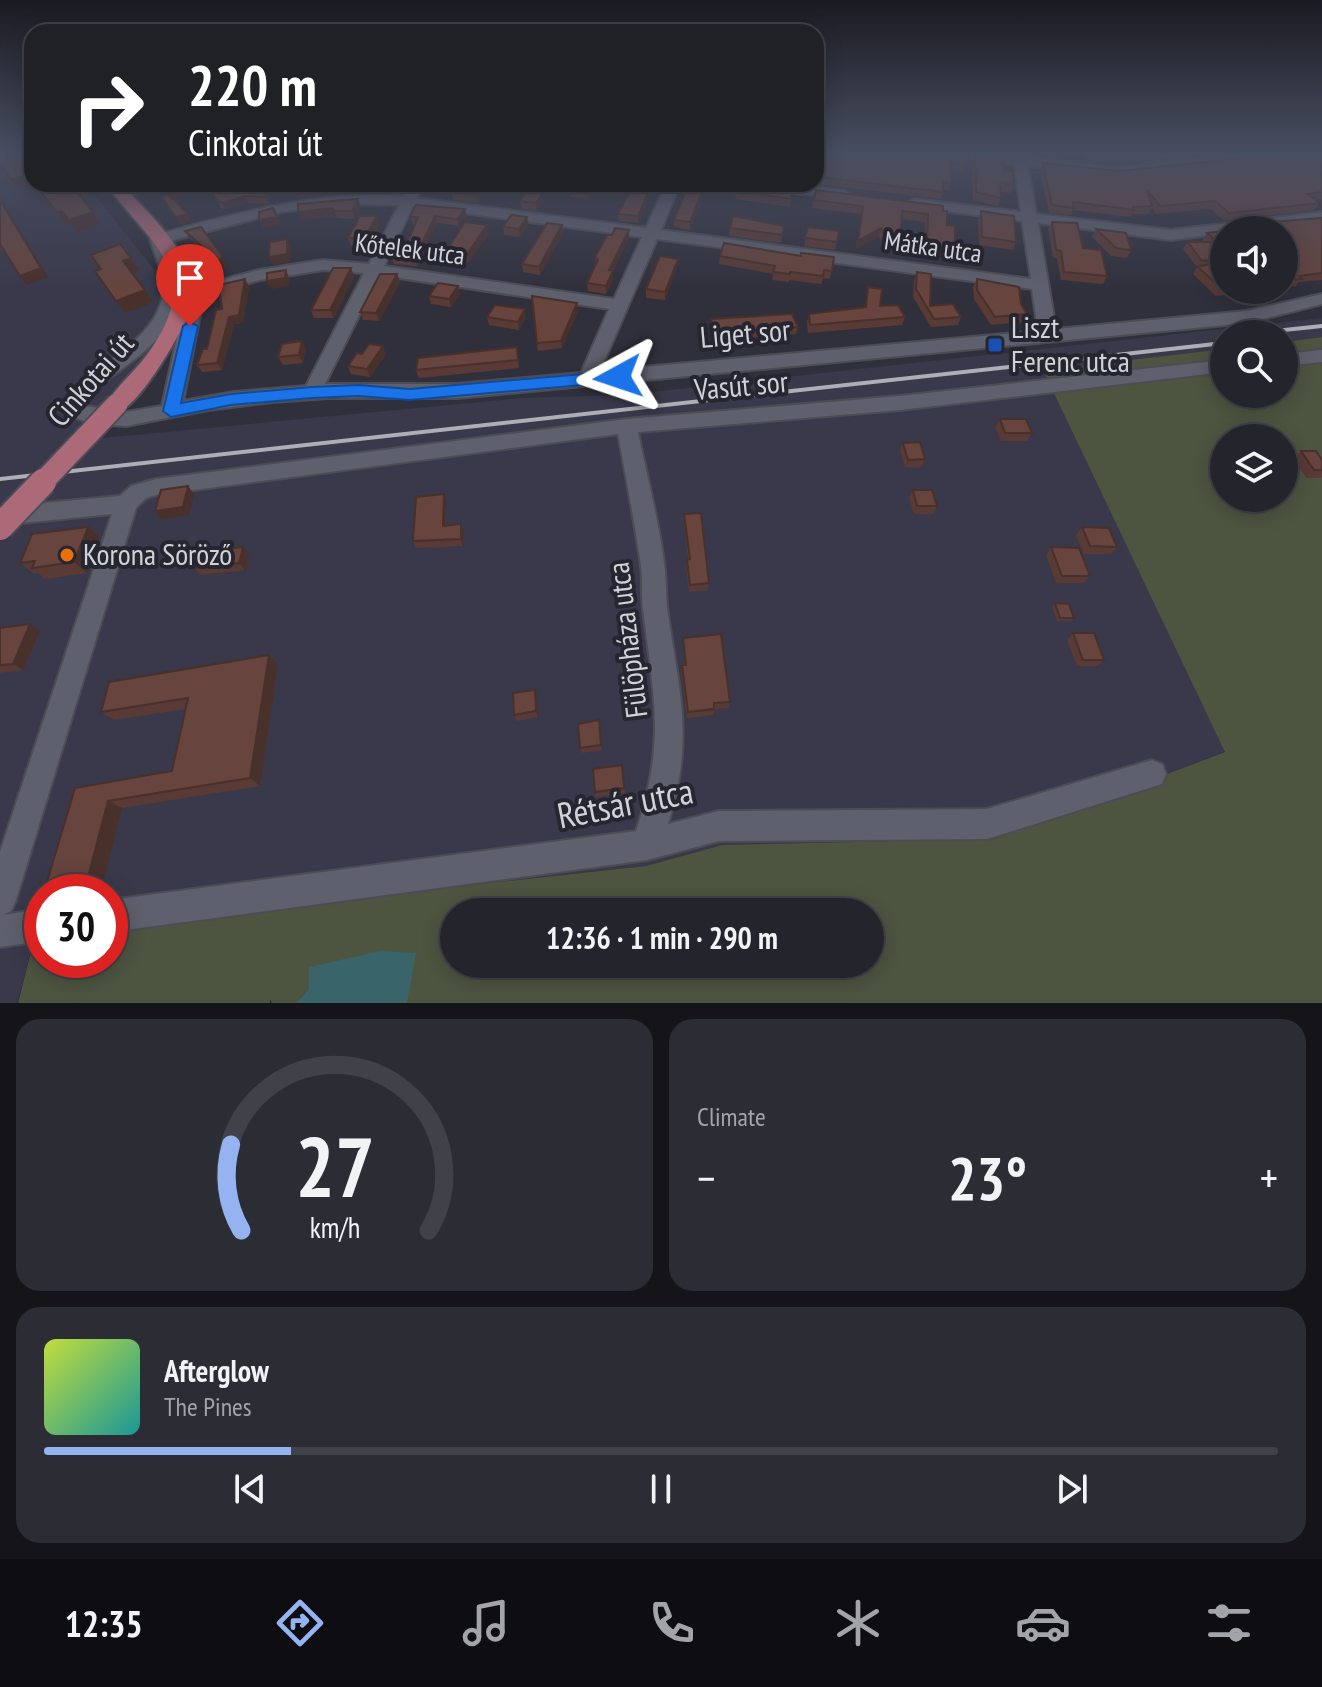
<!DOCTYPE html>
<html lang="en">
<head>
<meta charset="utf-8">
<style>
  :root { --surface:#24242d; --page:#2c2c35; --text:#f1f3f6; --muted:#a3a4aa; --line:#414149; --accent:#95b2f1 }
  body { margin:0; font-family:"PT Sans Narrow",sans-serif; background:var(--page); color:var(--text); height:100vh; display:flex; flex-direction:column; font-size:30px; white-space:nowrap }
  * { box-sizing:border-box; margin:0 }
  p { font-size:26px; color:var(--muted) }
  .icon { flex:none; width:44px; height:44px; fill:none; stroke:currentColor; stroke-width:2; stroke-linecap:round; stroke-linejoin:round }
  .map { position:relative; height:1003px; overflow:hidden }
  .panel { display:flex; flex-direction:column; gap:16px; padding:16px; background:#141419; flex:1 }
  .panel>* { flex:none }
  .banner { position:absolute; left:24px; top:24px; width:800px; height:168px; border-radius:24px; box-shadow:0 4px 20px #0003,0 0 0 2px var(--line); background:#202124; color:#fff; overflow:hidden }
  .buttons { position:absolute; left:1210px; top:216px; display:grid; gap:16px }
  .buttons a { display:grid; place-items:center; width:88px; height:88px; border-radius:50%; background:var(--surface); box-shadow:0 4px 20px #0003,0 0 0 2px var(--line); font-size:40px }
  .speed { position:absolute; left:24px; top:874px; display:flex; gap:16px; font-size:40px; font-weight:700; text-align:center }
  .speed>* { display:grid; place-content:center; width:104px; height:104px; border-radius:50%; background:var(--surface); box-shadow:0 4px 20px #0003,0 0 0 2px var(--line); line-height:1 }
  .speed .limit { border:12px solid #d22; background:#fff; color:#111 }
  .pin { position:absolute; display:grid; place-items:center; width:68px; height:68px; color:#fff; margin:-82px -34px; border-radius:50% 50% 50% 0; rotate:-45deg; box-shadow:0 0 8px #0007 }
  .pin .icon { rotate:45deg }
  .me { position:absolute; width:88px; margin:-44px; rotate:265deg; stroke-linejoin:round; filter:drop-shadow(0 0 6px #0008) }
  .turn { display:flex; align-items:center; gap:28px; height:168px; padding:0 32px; font-size:36px }
  .turn .icon { width:104px; height:104px; stroke-width:2.5 }
  .turn b { display:block; font-size:56px; line-height:68px }
  .big { font-size:60px; font-weight:600; line-height:1.1 }
  .panel .tile { flex:1; display:flex; flex-direction:column; justify-content:center; gap:12px; min-width:0; padding:0 28px; border-radius:24px; background:var(--page) }
  .panel .dial { align-items:center; gap:0 }
  .dial svg { height:208px; overflow:visible; fill:none; stroke:var(--line); stroke-width:7; stroke-linecap:round; text-anchor:middle }
  .dial text { fill:var(--text); stroke:none }
  .song { display:flex; align-items:center; gap:24px }
  .cover { width:96px; height:96px; border-radius:12px; background:linear-gradient(135deg,hsl(70 70% 55%),hsl(180 70% 35%)) }
  .played { height:8px; border-radius:4px; background:linear-gradient(90deg,var(--accent) 20%,var(--line) 20%) }
  .keys { display:flex; justify-content:space-around; direction:ltr }
  .heat { display:flex; justify-content:space-between; align-items:center; font-size:44px; direction:ltr }
  .panel .tiles { flex:1; display:grid; gap:16px; grid-template-columns:1fr 1fr }
  .tile:last-child { grid-column:span 2 }
  .trip { position:absolute; left:440px; top:898px; width:444px; height:80px; border-radius:40px; background:var(--surface); box-shadow:0 4px 20px #0003,0 0 0 2px var(--line); font-weight:600; line-height:80px; text-align:center }
  .tab-bar { display:flex; height:128px; justify-content:space-around; align-items:center; background:#0e0e12; color:var(--muted) }
  .tab-bar .icon { width:56px; height:56px }
  .tab-bar .on { color:var(--accent) }
  .tab-bar b { font-size:36px; color:var(--text) }
  .map>svg:first-child { display:block }
</style>
</head>
<body>
<div class="map">
<svg width="1322" height="1003" viewBox="0 0 1322 1003">
  <rect width="100%" height="100%" fill="#30303c"/>
  <!-- built -->
  <path fill="#39394b" d="M0,151L32,184H86L172,292L159,360L136,398L103,438L522,398L625,395L1322,318V337L1284,342V334H1224V349L1044,370L1226,751L994,839L722,845L646,866L110,924V892H42V931L36,932L17,1003H0Z"/>
  <!-- green -->
  <path fill="#4d5440" fill-rule="evenodd" d="M1322,337V1003H407V999L309,989L296,1003H272L270,999V1003H18L36,932L42,931V960H110V924L646,866L722,845L994,839L1225,752L1043,370L1224,349V394H1284V342ZM1224,438H1284V498H1224ZM454,912H870V964H454Z"/>
  <!-- water -->
  <path fill="#39646a" d="M380,951L416,953L407,1003H296L309,989V967Z"/>
  <g fill="none" stroke-linecap="round" stroke-linejoin="round">
    <defs>
      <path id="minor" d="M924,151L1013,156L1012,151H1026L1027,157L1114,167L1266,151H1318L1311,155L1114,175L1028,166L1036,214L1171,230L1322,212V222L1224,230V233L1171,240L1038,223L1056,329L1247,311L1322,294V304L1247,323L457,398H329L272,402L208,410L126,426L93,424L70,416L64,404C90,362 162,342 163,288C164,273 154,253 150,239L152,236C236,213 316,191 403,196L410,184H424L417,198L646,228L666,184H680L661,230L1031,279L1022,221L914,207L907,203L914,199L1021,212L1014,164L931,155ZM340,204L399,205L369,264L323,260L259,270L202,285C196,268 190,253 170,252L167,242L281,212ZM413,206L642,237L614,299L384,266ZM657,239L1032,289L1038,331L600,371ZM174,264L180,268L187,292L162,406L126,412L85,406C91,391 105,381 119,371C158,343 189,316 174,264ZM323,270L364,273L306,386L234,392L183,401L204,295L260,280ZM379,275L609,309L581,373L457,384H325Z
        M143,184H167L122,198L115,194Z
        M749,184H791L844,191L851,195L844,199L756,188Z
        M1322,350V362L1284,366V354Z
        M1224,360V372L900,410L638,432C647,478 660,524 665,571C666,583 666,595 667,607C679,693 695,737 668,824L719,811L987,809L1152,760L1162,764L1166,774L1162,784L987,839L719,841L647,860L110,932V900L636,831C666,742 654,699 643,609C641,595 643,581 641,567C635,523 626,478 618,434L156,495L146,498L136,508L16,900L11,911L3,915L42,909V941L0,947V852L112,514L1,525L0,507L120,496L131,486L156,479L627,419L900,396Z"/>
      <path id="major" d="M106,184H122C145,211 178,238 189,273C193,284 193,297 190,309C185,329 140,404 121,410C116,412 115,411 109,409L106,404C117,386 134,372 146,356C207,274 153,248 106,184Z"/>
    </defs>
    <!-- minor casing -->
    <use href="#minor" stroke="#4c4c55" stroke-width="4"/>
    <!-- major casing -->
    <use href="#major" stroke="#4c4c55" stroke-width="4"/>
    <!-- minor -->
    <use href="#minor" fill="#5f606d" fill-rule="evenodd"/>
    <!-- major -->
    <use href="#major" fill="#ac6978" fill-rule="evenodd"/>
    <!-- rail -->
    <path stroke="#aeaeb6" stroke-width="4" d="M1247,334L1322,326
      M0,479L1224,343"/>
    <defs>
      <path id="major-bridge-far1" d="M41,484L117,404"/>
      <path id="major-bridge" d="M0,527L43,482"/>
    </defs>
    <!-- major-bridge-far1 casing -->
    <use href="#major-bridge-far1" stroke="#4c4c55" stroke-width="25" stroke-linecap="butt"/>
    <!-- major-bridge casing -->
    <use href="#major-bridge" stroke="#4c4c55" stroke-width="30" stroke-linecap="butt"/>
    <!-- major-bridge-far1 -->
    <use href="#major-bridge-far1" stroke="#ac6978" stroke-width="21"/>
    <!-- major-bridge -->
    <use href="#major-bridge" stroke="#ac6978" stroke-width="26"/>
  </g>
  <!-- wall -->
  <path fill="#593a35" d="M816,151L967,165L964,172L951,171V183L949,190H943L941,199L818,184L820,173L816,172Z
    M1036,151H1060L1057,157L1037,155Z
    M1083,151H1233L1114,164L1087,161Z
    M1322,151V199L1316,200L1320,203L1314,210L1224,221L1210,209L1156,214L1152,208L1148,214H1132L1130,217L1073,210L1071,215L1049,213L1040,171L1043,163L1118,171Z
    M975,156L1004,170L1014,185L1011,193L1001,192V198L998,206L973,200L972,163Z
    M208,184H260L270,204L248,203L226,209L221,208Z
    M338,184H369L364,193L340,194L337,187Z
    M432,184H450L448,188L433,187Z
    M573,184H596L587,199L570,197V190Z
    M628,184H655L638,223L619,221L618,214L633,186Z
    M707,184L690,230L674,227V220Z
    M482,186L484,194L477,203L453,200L451,192Z
    M794,188L790,207L735,199L736,191Z
    M816,190L943,211L955,248L952,256L924,255L925,222L901,219L900,244L897,252L887,250L879,236L856,249L861,214L812,208Z
    M542,194L543,202L537,211L522,209L520,201Z
    M361,207L355,219L337,218L336,216L302,220L298,212Z
    M465,209L466,216L459,226L437,223L417,266L394,264L389,252L407,244L415,224H413L410,217Z
    M981,211L1016,242L1013,250L979,245L978,219Z
    M527,217L528,225L520,237L504,235L503,227Z
    M1322,218V280L1299,282L1296,286L1284,288V230L1240,229L1243,224Z
    M1052,222L1083,248L1107,276L1103,284L1061,280L1057,258H1053L1048,229Z
    M380,224L367,247L351,246L348,238Z
    M487,225L489,233L469,262L448,259L446,251Z
    M808,227L839,231L835,250L804,246Z
    M730,228L783,234L781,243L729,236Z
    M1096,229L1131,250L1127,258L1111,256L1092,237Z
    M185,231L227,265L223,269L190,239Z
    M1224,231V250L1217,251L1224,259V290H1265L1216,296L1193,274L1197,267L1183,249L1188,242H1204L1202,241L1207,233Z
    M563,233L540,275L523,272L522,264Z
    M629,238L613,272V279L606,294L588,291L587,283L596,265L595,257Z
    M720,256H801L834,257L830,279L823,278L821,284L789,280V282L772,280L773,274L719,264Z
    M678,259L677,267L665,300L646,298V289Z
    M917,272L930,306L961,317L958,325L931,327L913,297L914,280Z
    M397,274L400,282L379,321L363,320L360,312Z
    M354,276L334,318H314L311,310Z
    M245,279L249,286L243,323L234,324L222,370L202,372L197,365L207,349L222,309Z
    M977,279L1021,304L1027,314L1024,322L991,325L974,299L973,287Z
    M868,287L880,306L905,317L902,325L808,333L807,322L809,314L865,307Z
    M460,294L451,307L431,304L429,296Z
    M578,311L562,348L538,351L537,343Z
    M487,317H526L519,330L489,325Z
    M711,319L798,327L796,334L715,341L711,326Z
    M517,347L519,368L419,378L416,370Z
    M306,349L303,363L283,365L278,357Z
    M386,354L370,377L351,374L348,366Z
    M1000,419L1032,433L1027,441H1001L995,427Z
    M903,443L925,459L922,467H905L900,451Z
    M1301,451L1322,460V477L1321,478H1306L1293,459Z
    M913,490L937,506L933,514H914L909,498Z
    M446,500V526L461,524L464,531L463,546L416,548L413,541Z
    M684,514L709,583L708,590L689,592L686,567L687,560L688,559L684,522Z
    M88,527L100,538L87,573L45,579L38,573H33L20,563Z
    M1082,527L1117,547L1111,554H1084L1076,535Z
    M243,547L249,554L245,570L201,575L194,568Z
    M1051,547L1090,576L1084,583H1056L1046,555Z
    M1055,603L1074,618L1071,621H1057L1052,607Z
    M0,628L40,631L23,670L0,673Z
    M1073,633L1104,660L1097,666H1077L1067,640Z
    M683,638L730,702L729,708L714,709V715L687,718L681,671L682,665H685Z
    M269,655L278,664L260,786L122,808L75,788L172,771L186,709L114,720L101,712Z
    M535,690L537,696L538,717L516,721L514,715Z
    M599,720L602,750L582,753L580,748Z
    M622,765L625,793L596,797L595,792Z"/>
  <!-- shaded-wall -->
  <path fill="#48302b" d="M32,173V184H34L18,189L11,179Z
    M335,184H337V194L301,198L298,192Z
    M363,184H369L364,193L362,186Z
    M592,184H596L587,199V192Z
    M652,184H655L638,223V216Z
    M705,184H707L690,230V222Z
    M482,186L484,194L477,203L475,195Z
    M183,189L186,195L168,202L164,195Z
    M542,194L543,202L537,211L536,203Z
    M245,196L248,203L226,209L223,203Z
    M0,197L48,277L27,285L20,276Z
    M358,199L361,207L355,219L352,211Z
    M333,208L336,216L302,220L298,212Z
    M465,209L466,216L459,226L457,219Z
    M62,211L70,222L65,224L57,212Z
    M93,212L101,224L77,232L69,220Z
    M188,214L192,222L180,225L176,217Z
    M377,216L380,224L367,247L364,239Z
    M435,216L437,223L417,266L415,258Z
    M277,217L281,225L263,228L259,220Z
    M527,217L528,225L520,237L519,229Z
    M487,225L489,233L469,262L467,254Z
    M562,225L563,233L540,275L539,267Z
    M881,228L879,236L856,249L858,241Z
    M629,230V238L613,272V279L606,294V286L609,270Z
    M287,239L291,247L290,262L273,265L269,257Z
    M223,257L227,265L223,269L218,261Z
    M131,258L139,270L131,273L123,261Z
    M678,259L677,267L665,300V292Z
    M351,268L354,276L334,318L330,310Z
    M286,270L289,278V286L271,289L267,281Z
    M397,274L400,282L379,321L376,313Z
    M245,279L249,286L243,323L234,324L222,370L217,363L229,317Z
    M458,286L460,294L451,307L449,299Z
    M145,290L153,302L125,313L116,301Z
    M577,303L578,311L562,348L561,341Z
    M525,309L526,317L519,330L518,322Z
    M302,341L306,349L303,363L299,355Z
    M383,346L386,354L370,377L367,369Z
    M188,486L194,494L189,515L162,519L155,511Z
    M444,494L446,500L445,533L443,526Z
    M461,524L464,531L463,546L461,539Z
    M88,527L100,538L87,573L74,562Z
    M243,547L249,554L245,570L239,563Z
    M30,624L40,631L23,670L13,664Z
    M269,655L278,664L260,786L250,778Z
    M535,690L537,696L538,717L536,711Z
    M108,801L122,808L101,892H84Z"/>
  <!-- building -->
  <path fill="#67443e" stroke="#48302b" stroke-width="2" d="M0,151H32V173L11,179L0,164Z
    M816,151H940L966,154L967,165L952,163L951,183L943,182V192L819,177L822,165L816,164Z
    M1089,151H1169L1118,157L1090,154Z
    M1310,151H1322V192L1308,194L1320,203L1229,213L1215,201L1160,206L1147,190L1152,206L1133,207L1134,210L1073,202L1074,208L1052,205L1043,163L1118,171Z
    M975,156L1003,158L1004,170L1013,171L1014,185L1000,183L1001,198L976,192Z
    M65,184H71L93,212L69,220L62,211L57,212L41,192Z
    M155,184H178L183,189L164,195Z
    M208,184H260L267,197L245,196L223,203L217,201Z
    M298,184H335V187L298,192Z
    M338,184H363L362,186L337,187Z
    M457,184H474L482,186L475,195L451,192Z
    M573,184H592L587,192L570,190Z
    M634,184H652L638,216L618,214Z
    M689,184H705L690,222L674,220Z
    M738,184H760L794,188L791,199L736,191Z
    M816,190L943,206V211H947V225L955,226V248L927,247L928,214L902,211L900,244L889,242L881,228L858,241L863,206L814,200Z
    M526,192L542,194L536,203L520,201Z
    M168,194L188,214L176,217L162,198Z
    M358,199L352,211H334L333,208L298,212V204Z
    M0,200L41,268L20,276L0,244Z
    M416,205L465,209L457,219L435,216L415,258L392,257L389,252L394,243L407,244L418,217H410Z
    M273,208L277,217L259,220V212Z
    M981,211L1014,216L1016,242L982,237Z
    M511,215L527,217L519,229L503,227Z
    M360,216H377L364,239L348,238Z
    M733,216L784,226L782,235L730,228Z
    M1322,218V273L1299,276L1302,279L1284,281V230H1233L1248,228L1243,224Z
    M465,222L487,225L467,254L446,251Z
    M1052,222L1077,223L1083,248L1101,250L1107,276L1064,272L1061,251L1056,250Z
    M547,223L562,225L539,267L522,264Z
    M201,227L223,257L218,261L185,231Z
    M808,227L839,231L837,242L805,238Z
    M615,228L629,230L609,270L613,271L606,286L587,283L598,260L595,257L607,235H612Z
    M1096,229L1126,233L1131,250L1116,248Z
    M1224,231V243L1219,244L1207,233Z
    M287,239V254L269,257L270,242Z
    M1188,242H1210L1224,259V288H1221L1198,267L1218,262L1201,260Z
    M724,243L801,256V253L834,257L832,271L824,270L823,276L790,272V274L773,272L775,266L720,256Z
    M120,244L131,258L123,261L145,290L116,301L95,271L101,269L91,255Z
    M660,256L678,259L665,292L646,289Z
    M333,268H351L330,310H311Z
    M286,270L285,278L267,281V273Z
    M917,272L931,274L930,306L953,304L961,317L934,319L916,289Z
    M380,274H397L376,313L360,312Z
    M245,279L239,315L229,317L217,363L197,365L203,349H207L216,310L222,309L219,285Z
    M977,279L1019,287L1021,304L1027,314L995,317L977,290Z
    M438,283L458,286L449,299L429,296Z
    M868,287L882,289L880,306L898,305L905,317L810,325L809,314L866,307Z
    M532,296L577,303L561,341L537,343Z
    M495,305L525,309L518,322L487,317Z
    M792,314L798,327L715,334L711,319Z
    M302,341L299,355L278,357L282,344Z
    M369,344L383,346L367,369L348,366L357,353L362,354Z
    M517,347L518,360L416,370L418,358Z
    M1000,419H1026L1032,433H1005Z
    M920,442L925,459L908,460L903,443Z
    M1301,451H1316L1322,460V470H1314Z
    M188,486L183,507L155,511L161,490Z
    M913,490H932L937,506H917Z
    M444,494L443,526L461,524V539L413,541L416,497Z
    M701,513L709,583L690,585L687,560L690,559L684,514Z
    M88,527L74,562L32,568L35,561L20,563L32,534Z
    M1082,527L1109,528L1117,547L1090,546Z
    M243,547L239,563L194,568L199,552Z
    M1051,547L1079,548L1090,576H1062Z
    M1055,603L1069,604L1074,618H1060Z
    M30,624L13,664L0,665V628Z
    M1073,633H1094L1104,660H1083Z
    M721,634L730,702L714,703V709L688,712L682,665H686L683,638Z
    M269,655L250,778L108,801L84,892H44L75,788L172,771L188,698L101,712L109,682Z
    M535,690L536,711L514,715L513,693Z
    M599,720L601,745L580,748L578,724Z
    M622,765L624,788L595,792L593,769Z
    M42,900V913L38,914Z"/>
  <!-- sky -->
  <linearGradient id="sky" x2="0" y2="1"><stop stop-color="#1a1a21"/><stop offset="0.52" stop-color="#484e61"/><stop offset="1" stop-color="#484e61" stop-opacity="0"/></linearGradient>
  <rect width="1322" height="292" fill="url(#sky)"/>
  <!-- route -->
  <path fill="#1a73e8" stroke="#114b97" stroke-width="2" d="M190,322L198,326L181,403L231,394L312,387L358,385L410,389L618,371L626,377L618,382L410,400L358,396L312,398L231,405L171,417L163,411L183,326Z"/>
  <!-- markers -->
  <rect fill="#1a4fb4" stroke="#262631" stroke-width="3" x="987" y="337" width="16" height="16" rx="4"/>
  <circle fill="#e8710a" stroke="#262631" stroke-width="3" cx="67" cy="555" r="8"/>
  <g text-anchor="middle" stroke-width="8" stroke-linejoin="round" paint-order="stroke">
    <!-- far-street labels -->
    <g font-size="26" fill="#d1d1d8" stroke="#262631">
      <text transform="translate(933 247) rotate(8)" y="9">Mátka utca</text>
      <text transform="translate(410 249) rotate(7)" y="9">Kőtelek utca</text>
    </g>
    <!-- poi labels -->
    <g font-size="30" fill="#d1d1d8" stroke="#262631" text-anchor="start">
      <text x="1011" y="338">Liszt<tspan x="1011" dy="34">Ferenc utca</tspan></text>
      <text x="83" y="565">Korona Söröző</text>
    </g>
    <!-- street labels -->
    <g font-size="30" fill="#d1d1d8" stroke="#262631">
      <text transform="translate(745 334) rotate(-5)" y="10">Liget sor</text>
      <text transform="translate(91 380) rotate(-49)" y="10">Cinkotai út</text>
      <text transform="translate(741 386) rotate(-5)" y="10">Vasút sor</text>
      <text transform="translate(628 640) rotate(-97)" y="10">Fülöpháza utca</text>
    </g>
    <!-- near-street labels -->
    <g font-size="36" fill="#d1d1d8" stroke="#262631">
      <text transform="translate(625 803) rotate(-11)" y="13">Rétsár utca</text>
    </g>
  </g>
</svg>
<div class="buttons">
<a><svg class="icon" aria-label="sound" viewBox="0 0 24 24"><path d="M4 9h4l5-4v14l-5-4H4zM17 9q2 3 0 6"/></svg></a>
<a><svg class="icon" aria-label="search" viewBox="0 0 24 24"><circle cx="10" cy="10" r="6"/><path d="M15 15l6 6"/></svg></a>
<a><svg class="icon" aria-label="layers" viewBox="0 0 24 24"><path d="M12 4l9 5-9 5-9-5zM3 14l9 5 9-5"/></svg></a>
</div>
<div class="speed"><div class="limit">30</div></div>
<div class="pin" style="left:190px;top:326px;background:#d93025"><svg class="icon" aria-label="arrive" viewBox="0 0 24 24"><path d="M6 21V4h12l-3 4 3 4H6"/></svg></div>
<svg class="me" style="left:618px;top:377px" viewBox="-20 -20 40 40"><path d="M0-17L14 15 0 8-14 15z" fill="#1a73e8" stroke="#fff" stroke-width="4"/></svg>
<div class="trip">12:36 · 1 min · 290 m</div>
<div class="banner">
<div class="turn"><svg class="icon" aria-label="right" viewBox="0 0 24 24"><path d="M7 20v-9h11M14 6l5 5-5 5"/></svg><div><b>220 m</b>Cinkotai út</div></div>
</div>
</div>
<section class="panel">
<div class="tiles">
<div class="tile dial"><svg viewBox="0 0 100 80">
<path d="M14 69A42 42 0 1 1 86 69"/>
<path d="M14 69A42 42 0 0 1 10 36" stroke="#95b2f1"/>
<text x="50" y="56" font-size="32" font-weight="700">27</text>
<text x="50" y="72" font-size="11">km/h</text>
</svg></div>
<div class="tile"><p>Climate</p>
<div class="heat"><a>−</a><b class="big">23°</b><a>+</a></div>
</div>
<div class="tile">
<div class="song"><i class="cover"></i><div><b>Afterglow</b><p>The Pines</p></div></div>
<div class="played"></div>
<div class="keys"><svg class="icon" aria-label="previous" viewBox="0 0 24 24"><path d="M18 5L8 12l10 7zM5 5v14"/></svg><svg class="icon" aria-label="pause" viewBox="0 0 24 24"><path d="M8 5v14M16 5v14"/></svg><svg class="icon" aria-label="next" viewBox="0 0 24 24"><path d="M6 5l10 7-10 7zM19 5v14"/></svg></div>
</div>
</div>
</section>
<nav class="tab-bar">
<b>12:35</b>
<svg class="icon on" aria-label="directions" viewBox="0 0 24 24"><path d="M12 3l9 9-9 9-9-9zM9 14v-3h6M13 9l2 2-2 2"/></svg>
<svg class="icon" aria-label="music" viewBox="0 0 24 24"><path d="M9 18V5l10-2v13"/><circle cx="6" cy="18" r="3"/><circle cx="16" cy="16" r="3"/></svg>
<svg class="icon" aria-label="phone" viewBox="0 0 24 24"><path d="M5 4h4l2 5-3 2q2 4 5 5l2-3 5 2v4C11 20 4 13 5 4z"/></svg>
<svg class="icon" aria-label="climate" viewBox="0 0 24 24"><path d="M12 3v18M4 7l16 10M4 17L20 7"/></svg>
<svg class="icon" aria-label="car" viewBox="0 0 24 24"><path d="M5 17H2v-5l4-1 3-4h7l3 4 3 1v5h-3M9 17h6M6 11h13"/><circle cx="7" cy="17" r="2"/><circle cx="17" cy="17" r="2"/></svg>
<svg class="icon" aria-label="filters" viewBox="0 0 24 24"><path d="M4 7h16M4 17h16"/><circle cx="9" cy="7" r="2"/><circle cx="15" cy="17" r="2"/></svg>
</nav>
</body>
</html>
